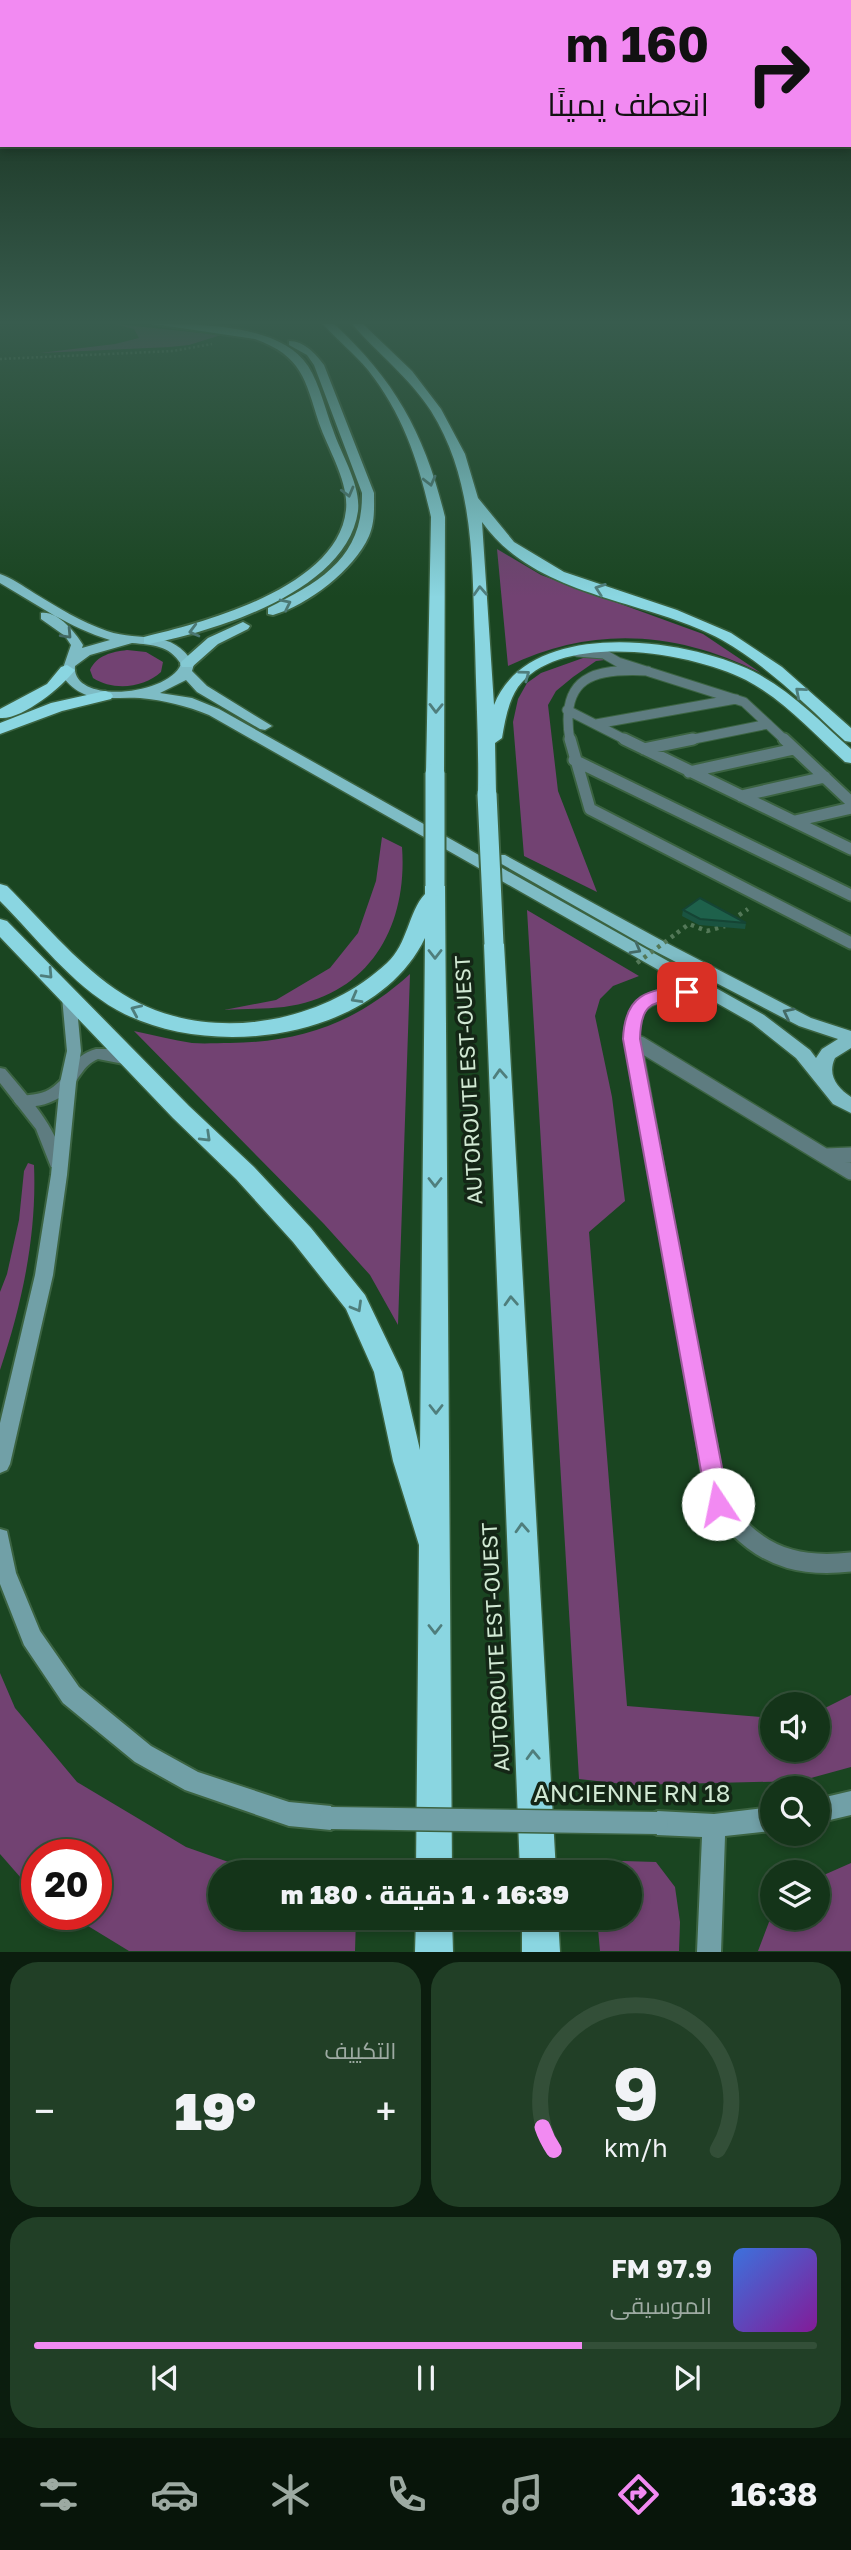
<!DOCTYPE html>
<html lang="ar">
<head>
<meta charset="utf-8">
<style>
  :root { --surface:#143419; --page:#213f26; --text:#f1f3f6; --muted:#9daaa2; --line:#334f38; --accent:#f28af2 }
  body { margin:0; font-family:"Golos Text",Cairo,sans-serif; background:var(--page); color:var(--text); direction:rtl; height:100vh; display:flex; flex-direction:column; font-size:26px; white-space:nowrap }
  * { box-sizing:border-box; margin:0 }
  p { font-size:23px; color:var(--muted) }
  .icon { flex:none; width:38px; height:38px; fill:none; stroke:currentColor; stroke-width:2; stroke-linecap:round; stroke-linejoin:round }
  .map { position:relative; height:1952px; overflow:hidden; direction:ltr }
  .panel { display:flex; flex-direction:column; gap:10px; padding:10px; background:#0b1d0e; flex:1 }
  .panel>* { flex:none }
  .banner { position:absolute; left:0px; top:0px; width:852px; height:147px; box-shadow:0 4px 10px #0003,0 0 0 2px var(--line); direction:rtl; background:#f28af2; color:#111; overflow:hidden }
  .fabs { position:absolute; left:760px; top:1692px; display:grid; gap:14px }
  .fabs a { display:grid; place-items:center; width:70px; height:70px; border-radius:50%; background:var(--surface); box-shadow:0 4px 10px #0003,0 0 0 2px var(--line); font-size:35px }
  .speed { position:absolute; left:21px; top:1839px; display:flex; gap:14px; font-size:35px; font-weight:700; text-align:center }
  .speed>* { display:grid; place-content:center; width:91px; height:91px; border-radius:50%; background:var(--surface); box-shadow:0 4px 10px #0003,0 0 0 2px var(--line); line-height:1 }
  .speed .limit { border:10px solid #d22; background:#fff; color:#111 }
  .pin { position:absolute; display:grid; place-items:center; width:60px; height:60px; color:#fff; margin:-30px; border-radius:14px; box-shadow:0 4px 10px #0006 }
  .me { position:absolute; width:77px; margin:-38px; rotate:349deg; stroke-linejoin:round; filter:drop-shadow(0 0 5px #0008) }
  .turn { display:flex; align-items:center; gap:24px; height:147px; padding:0 28px; font-size:32px }
  .turn .icon { width:91px; height:91px; stroke-width:2.5 }
  .turn b { display:block; font-size:49px; line-height:60px }
  .big { font-size:52px; font-weight:800; line-height:1.1 }
  .panel .widget { flex:1; display:flex; flex-direction:column; justify-content:center; gap:10px; min-width:0; padding:0 24px; border-radius:28px; background:var(--page) }
  .panel .dial { align-items:center; gap:0 }
  .dial svg { height:182px; overflow:visible; fill:none; stroke:var(--line); stroke-width:7; stroke-linecap:round; text-anchor:middle }
  .dial text { fill:var(--text); stroke:none }
  .song { display:flex; align-items:center; gap:21px }
  .cover { width:84px; height:84px; border-radius:10px; background:linear-gradient(135deg,hsl(220 70% 55%),hsl(290 70% 35%)) }
  .played { height:7px; border-radius:4px; background:linear-gradient(90deg,var(--accent) 70%,var(--line) 70%) }
  .keys { display:flex; justify-content:space-around; direction:ltr }
  .heat { display:flex; justify-content:space-between; align-items:center; font-size:38px; direction:ltr }
  .panel .tiles { flex:1; display:grid; gap:10px; grid-template-columns:1fr 1fr }
  .widget:last-child { grid-column:span 2 }
  .trip { position:absolute; left:208px; top:1860px; width:434px; height:70px; border-radius:35px; background:var(--surface); box-shadow:0 4px 10px #0003,0 0 0 2px var(--line); font-weight:800; line-height:70px; text-align:center; direction:rtl }
  .tabs { display:flex; height:112px; justify-content:space-around; align-items:center; background:#08150a; color:var(--muted) }
  .tabs .icon { width:49px; height:49px }
  .tabs .on { color:var(--accent) }
  .tabs b { font-size:32px; color:var(--text) }
  .map>svg:first-child { display:block }
</style>
</head>
<body>
<div class="map">
<svg width="851" height="1952" viewBox="0 0 851 1952">
  <rect width="100%" height="100%" fill="#1a4521"/>
  <!-- green -->
  <path fill="#724272" d="M115,324L221,335L189,345L170,347L40,353L115,344L139,338L134,329Z
    M497,549L541,575L703,634L761,673C677,631 593,625 508,666Z
    M127,650L146,652L163,662L161,672C144,688 113,691 93,678L90,670C97,655 112,652 127,650Z
    M598,657L605,660L596,661L573,677L556,691L548,705L558,791L597,892L524,856L513,722L518,699L527,683L541,673L583,658Z
    M382,837L402,847C408,927 369,996 284,1007C264,1009 243,1009 224,1010L276,1000L330,968L358,933L376,881Z
    M527,910L639,976L613,986L600,999L595,1016L612,1097L625,1201L589,1232L627,1706L772,1718V1750H817V1712L851,1695V1767L800,1781L632,1785L579,1779Z
    M410,974L398,1325L370,1275L324,1224L134,1031C154,1035 173,1040 192,1043C204,1044 218,1043 230,1043C302,1042 356,1023 410,974Z
    M28,1163L34,1165C37,1235 22,1304 0,1370V1292L7,1274L19,1220L24,1171Z
    M0,1673L15,1708L77,1782L186,1847L257,1872H220V1918H356L355,1951H129L70,1915L96,1914V1855H37L35,1894L0,1854Z
    M591,1860L656,1862L675,1887L680,1922L679,1951H600L597,1918H630V1872H592Z
    M851,1863V1951H758L772,1914V1918H817V1878Z"/>
  <g fill="none" stroke-linecap="round" stroke-linejoin="round">
    <defs>
      <path id="service-far3" d="M577,652L604,654L618,662L744,702L786,741
        M567,710L628,741
        M596,724L736,699
        M570,741C559,676 594,668 648,671
        M684,741L768,724"/>
      <path id="service-far2" d="M570,739L590,809L851,943
        M624,739L851,849
        M784,739L851,802
        M644,749L693,739
        M574,760L851,895
        M689,772L794,749
        M741,796L825,777
        M795,821L851,808
        M632,1039L643,1045
        M634,1045C624,990 673,991 714,994"/>
      <path id="service-far1" d="M634,1044L706,1440
        M640,1044L851,1172
        M825,1156L851,1155"/>
      <path id="service" d="M706,1439C710,1459 711,1483 718,1502C721,1511 731,1520 738,1527C770,1560 806,1567 851,1562"/>
      <path id="minor" d="M96,1049H108L134,1056L136,1060L129,1065L98,1059C83,1065 79,1080 68,1091C56,1103 33,1110 17,1105L14,1101L17,1097C28,1094 39,1096 50,1089C70,1077 70,1056 96,1049Z"/>
      <path id="tertiary" d="M0,1068L5,1069C30,1099 55,1125 65,1163L63,1167H51L36,1129L0,1083Z"/>
      <path id="secondary" d="M69,992L76,997L81,1051L76,1083L67,1175L53,1275L10,1464L7,1470L0,1473V1423L35,1275L51,1175L60,1083L67,1051L62,997Z
        M0,1529L7,1531L16,1573L40,1631L79,1687L151,1746L198,1772L289,1802L331,1806L339,1810L343,1818L339,1826L331,1830L289,1826L185,1790L135,1762L63,1703L24,1645L0,1584Z
        M851,1791V1815L817,1823V1799Z
        M772,1807V1831L725,1836L721,1952H697L702,1837L657,1835L649,1831L645,1823L649,1815L657,1811L714,1814Z"/>
      <path id="primary" d="M0,574C12,578 23,586 34,593C57,607 81,622 107,631C142,643 171,627 194,664L192,671L207,686L272,726L265,730L260,729L197,692L186,680L160,693L192,698L219,709L764,1015L810,1050L816,1058L822,1049L838,1039L799,1026L647,947L491,858L493,855H505L659,939L811,1018L851,1031V1048L835,1058C827,1075 837,1088 851,1097V1113L833,1104L796,1058L752,1023L209,715C187,706 164,700 140,698C107,696 83,706 61,674L71,645L65,636L41,619V613C58,611 75,632 83,645L82,648L110,640C70,628 36,604 0,583ZM132,643C153,645 169,645 181,664C169,696 71,705 75,666L90,655Z"/>
      <path id="trunk" d="M154,324C199,324 281,324 308,366C320,385 325,409 333,430C341,454 361,485 358,511C347,591 216,631 149,644L144,643V637C206,622 338,587 346,510C349,482 328,449 319,423C305,379 302,356 255,339Z
        M289,341C304,341 315,353 324,365L374,493C374,508 375,522 369,536C354,570 308,605 273,615L268,614V608C321,581 363,558 362,493L314,365L307,355L289,345Z
        M243,622L250,626L248,629L218,644L192,667H182L180,664L182,661L208,638Z"/>
      <path id="motorway" d="M323,324H334C396,381 425,435 445,517L444,773L441,777H429L426,773L431,517C419,463 403,414 368,370C354,353 337,340 323,324Z
        M352,324H363L412,371L441,409L465,454L478,498L514,542L564,572L677,610L731,633L782,667L851,728V742L845,741C806,705 768,666 722,640C645,598 537,599 482,522L494,705C529,615 693,638 760,675C794,694 822,723 851,749V763L845,762C813,733 784,700 746,680C692,652 560,630 518,687C508,702 505,721 502,738L495,743L496,794L493,798H481L478,794C479,744 476,694 475,644C472,564 475,481 431,411C409,377 378,354 352,324Z
        M67,665L75,670C62,687 22,720 0,718V709L47,684L61,667Z
        M105,691L111,693L113,696L111,699L62,711L0,734V723L51,703Z
        M435,880L445,886L452,1872H416L419,1545L393,1461L374,1372L346,1309L293,1242L236,1179L173,1118L0,937V919L7,921L189,1106L254,1167L311,1228L365,1295L402,1372L420,1450L425,938C375,1041 209,1061 117,1010C71,984 37,938 0,901V884L7,886C42,921 74,960 115,989C197,1046 317,1028 387,963C408,944 408,912 425,894V886Z
        M494,938L501,939L504,944L556,1872H520L484,944L487,939Z
        M416,1918H452L453,1952H415Z
        M522,1918H558L560,1952H522Z"/>
    </defs>
    <!-- service-far3 casing -->
    <use href="#service-far3" stroke="#3b6341" stroke-width="11"/>
    <!-- service-far2 casing -->
    <use href="#service-far2" stroke="#3b6341" stroke-width="15"/>
    <!-- service-far1 casing -->
    <use href="#service-far1" stroke="#3b6341" stroke-width="18"/>
    <!-- service casing -->
    <use href="#service" stroke="#3b6341" stroke-width="23"/>
    <!-- minor casing -->
    <use href="#minor" stroke="#3b6341" stroke-width="4"/>
    <!-- tertiary casing -->
    <use href="#tertiary" stroke="#3b6341" stroke-width="4"/>
    <!-- secondary casing -->
    <use href="#secondary" stroke="#3b6341" stroke-width="4"/>
    <!-- primary casing -->
    <use href="#primary" stroke="#3b6341" stroke-width="3"/>
    <!-- trunk casing -->
    <use href="#trunk" stroke="#3b6341" stroke-width="4"/>
    <!-- motorway casing -->
    <use href="#motorway" stroke="#3b6341" stroke-width="3"/>
    <!-- path-far1 -->
    <path stroke="#537858" stroke-width="2.5" stroke-dasharray="2 2.5" stroke-linecap="butt" d="M0,359L173,351L212,344"/>
    <!-- path -->
    <path stroke="#537858" stroke-width="4.5" stroke-dasharray="3.5 5" stroke-linecap="butt" d="M732,920L748,909
      M677,933L689,924L707,931L725,926"/>
    <!-- service-far3 -->
    <use href="#service-far3" stroke="#5e7c80" stroke-width="9"/>
    <!-- service-far2 -->
    <use href="#service-far2" stroke="#5e7c80" stroke-width="11"/>
    <!-- service-far1 -->
    <use href="#service-far1" stroke="#5e7c80" stroke-width="15"/>
    <!-- service -->
    <use href="#service" stroke="#5e7c80" stroke-width="19"/>
    <!-- minor -->
    <use href="#minor" fill="#5e7c80" fill-rule="evenodd"/>
    <!-- tertiary -->
    <use href="#tertiary" fill="#5e7c80" fill-rule="evenodd"/>
    <!-- secondary -->
    <use href="#secondary" fill="#71a0a7" fill-rule="evenodd"/>
    <!-- primary -->
    <use href="#primary" fill="#7ebcc5" fill-rule="evenodd"/>
    <!-- trunk -->
    <use href="#trunk" fill="#84c9d3" fill-rule="evenodd"/>
    <!-- motorway -->
    <use href="#motorway" fill="#8ad6e1" fill-rule="evenodd"/>
    <defs>
      <path id="secondary-bridge" d="M331,1818L657,1823"/>
      <path id="motorway-bridge" d="M435,773V886
        M487,794L494,944"/>
    </defs>
    <!-- secondary-bridge casing -->
    <use href="#secondary-bridge" stroke="#3b6341" stroke-width="25" stroke-linecap="butt"/>
    <!-- motorway-bridge casing -->
    <use href="#motorway-bridge" stroke="#3b6341" stroke-width="23" stroke-linecap="butt"/>
    <!-- path-bridge -->
    <path stroke="#537858" stroke-width="4.5" stroke-dasharray="3.5 5" stroke-linecap="butt" d="M637,963L677,933"/>
    <!-- secondary-bridge -->
    <use href="#secondary-bridge" stroke="#71a0a7" stroke-width="22"/>
    <!-- motorway-bridge -->
    <use href="#motorway-bridge" stroke="#8ad6e1" stroke-width="19"/>
  </g>
  <!-- wall -->
  <path fill="#1a5340" d="M683,910L746,923L745,929L699,925L682,916Z"/>
  <!-- building -->
  <path fill="#1e614b" stroke="#154434" stroke-width="2" d="M700,898L746,923L700,919L683,910Z"/>
  <!-- one-way arrows -->
  <defs><path id="oneway-chevron" d="M-2-3.5L2.5 0L-2 3.5" fill="none" stroke-width="1.6" stroke-linecap="round" stroke-linejoin="round" transform="scale(1.75)"/></defs>
  <g stroke="#4f7e7c">
    <use href="#oneway-chevron" transform="translate(430 481) rotate(76)"/>
    <use href="#oneway-chevron" transform="translate(600 589) rotate(-161)"/>
    <use href="#oneway-chevron" transform="translate(480 591) rotate(-93)"/>
    <use href="#oneway-chevron" transform="translate(525 675) rotate(-37)"/>
    <use href="#oneway-chevron" transform="translate(800 692) rotate(-139)"/>
    <use href="#oneway-chevron" transform="translate(436 708) rotate(91)"/>
    <use href="#oneway-chevron" transform="translate(435 954) rotate(90)"/>
    <use href="#oneway-chevron" transform="translate(48 974) rotate(47)"/>
    <use href="#oneway-chevron" transform="translate(356 998) rotate(151)"/>
    <use href="#oneway-chevron" transform="translate(136 1010) rotate(-156)"/>
    <use href="#oneway-chevron" transform="translate(500 1074) rotate(-93)"/>
    <use href="#oneway-chevron" transform="translate(206 1137) rotate(44)"/>
    <use href="#oneway-chevron" transform="translate(435 1182) rotate(90)"/>
    <use href="#oneway-chevron" transform="translate(511 1301) rotate(-93)"/>
    <use href="#oneway-chevron" transform="translate(357 1307) rotate(60)"/>
    <use href="#oneway-chevron" transform="translate(436 1409) rotate(90)"/>
    <use href="#oneway-chevron" transform="translate(522 1528) rotate(-93)"/>
    <use href="#oneway-chevron" transform="translate(435 1629) rotate(90)"/>
    <use href="#oneway-chevron" transform="translate(533 1755) rotate(-92)"/>
  </g>
  <g stroke="#4c7874">
    <use href="#oneway-chevron" transform="translate(348 492) rotate(75)"/>
    <use href="#oneway-chevron" transform="translate(286 604) rotate(-26)"/>
    <use href="#oneway-chevron" transform="translate(194 631) rotate(165)"/>
  </g>
  <g stroke="#446a65">
    <use href="#oneway-chevron" transform="translate(67 634) rotate(47)"/>
    <use href="#oneway-chevron" transform="translate(636 949) rotate(29)"/>
    <use href="#oneway-chevron" transform="translate(788 1013) rotate(-153)"/>
  </g>
  <!-- sky -->
  <linearGradient id="sky" x2="0" y2="1"><stop stop-color="#0e2612"/><stop offset="0.54" stop-color="#385c4e"/><stop offset="1" stop-color="#385c4e" stop-opacity="0"/></linearGradient>
  <rect width="851" height="597" fill="url(#sky)"/>
  <!-- route -->
  <path fill="#f28af2" stroke="#9d5a9d" stroke-width="2" d="M687,987L695,992L693,996C659,1005 641,994 640,1039L729,1504L726,1511L718,1514L710,1511L707,1504L623,1039C625,994 647,989 687,987Z"/>
  <g text-anchor="middle" stroke-width="7" stroke-linejoin="round" paint-order="stroke">
    <!-- street labels -->
    <g font-size="21" fill="#d1e9d3" stroke="#142616">
      <text transform="translate(469 1080) rotate(-93)" y="7">AUTOROUTE EST-OUEST</text>
      <text transform="translate(496 1647) rotate(-93)" y="7">AUTOROUTE EST-OUEST</text>
    </g>
    <!-- near-street labels -->
    <g font-size="24" fill="#d1e9d3" stroke="#142616">
      <text x="632" y="1802">ANCIENNE RN 18</text>
    </g>
  </g>
</svg>
<div class="fabs">
<a><svg class="icon" aria-label="sound" viewBox="0 0 24 24"><path d="M4 9h4l5-4v14l-5-4H4zM17 9q2 3 0 6"/></svg></a>
<a><svg class="icon" aria-label="search" viewBox="0 0 24 24"><circle cx="10" cy="10" r="6"/><path d="M15 15l6 6"/></svg></a>
<a><svg class="icon" aria-label="layers" viewBox="0 0 24 24"><path d="M12 4l9 5-9 5-9-5zM3 14l9 5 9-5"/></svg></a>
</div>
<div class="speed"><div class="limit">20</div></div>
<div class="pin" style="left:687px;top:992px;background:#d93025"><svg class="icon" aria-label="arrive" viewBox="0 0 24 24"><path d="M6 21V4h12l-3 4 3 4H6"/></svg></div>
<svg class="me" style="left:718px;top:1504px" viewBox="-20 -20 40 40"><circle r="19" fill="#fff"/><path d="M0-13L10 11 0 6-10 11z" fill="#f28af2"/></svg>
<div class="trip">16:39 · 1 دقيقة · 180 m</div>
<div class="banner">
<div class="turn"><svg class="icon" aria-label="right" viewBox="0 0 24 24"><path d="M7 20v-9h11M14 6l5 5-5 5"/></svg><div><b>160 m</b>انعطف يمينًا</div></div>
</div>
</div>
<section class="panel">
<div class="tiles">
<div class="widget dial"><svg viewBox="0 0 100 80">
<path d="M14 69A42 42 0 1 1 86 69"/>
<path d="M14 69A42 42 0 0 1 9 59" stroke="#f28af2"/>
<text x="50" y="56" font-size="32" font-weight="700">9</text>
<text x="50" y="72" font-size="11">km/h</text>
</svg></div>
<div class="widget"><p>التكييف</p>
<div class="heat"><a>−</a><b class="big">19°</b><a>+</a></div>
</div>
<div class="widget">
<div class="song"><i class="cover"></i><div><b>97.9 FM</b><p>الموسيقى</p></div></div>
<div class="played"></div>
<div class="keys"><svg class="icon" aria-label="previous" viewBox="0 0 24 24"><path d="M18 5L8 12l10 7zM5 5v14"/></svg><svg class="icon" aria-label="pause" viewBox="0 0 24 24"><path d="M8 5v14M16 5v14"/></svg><svg class="icon" aria-label="next" viewBox="0 0 24 24"><path d="M6 5l10 7-10 7zM19 5v14"/></svg></div>
</div>
</div>
</section>
<nav class="tabs">
<b>16:38</b>
<svg class="icon on" aria-label="directions" viewBox="0 0 24 24"><path d="M12 3l9 9-9 9-9-9zM9 14v-3h6M13 9l2 2-2 2"/></svg>
<svg class="icon" aria-label="music" viewBox="0 0 24 24"><path d="M9 18V5l10-2v13"/><circle cx="6" cy="18" r="3"/><circle cx="16" cy="16" r="3"/></svg>
<svg class="icon" aria-label="phone" viewBox="0 0 24 24"><path d="M5 4h4l2 5-3 2q2 4 5 5l2-3 5 2v4C11 20 4 13 5 4z"/></svg>
<svg class="icon" aria-label="climate" viewBox="0 0 24 24"><path d="M12 3v18M4 7l16 10M4 17L20 7"/></svg>
<svg class="icon" aria-label="car" viewBox="0 0 24 24"><path d="M5 17H2v-5l4-1 3-4h7l3 4 3 1v5h-3M9 17h6M6 11h13"/><circle cx="7" cy="17" r="2"/><circle cx="17" cy="17" r="2"/></svg>
<svg class="icon" aria-label="filters" viewBox="0 0 24 24"><path d="M4 7h16M4 17h16"/><circle cx="9" cy="7" r="2"/><circle cx="15" cy="17" r="2"/></svg>
</nav>
</body>
</html>
